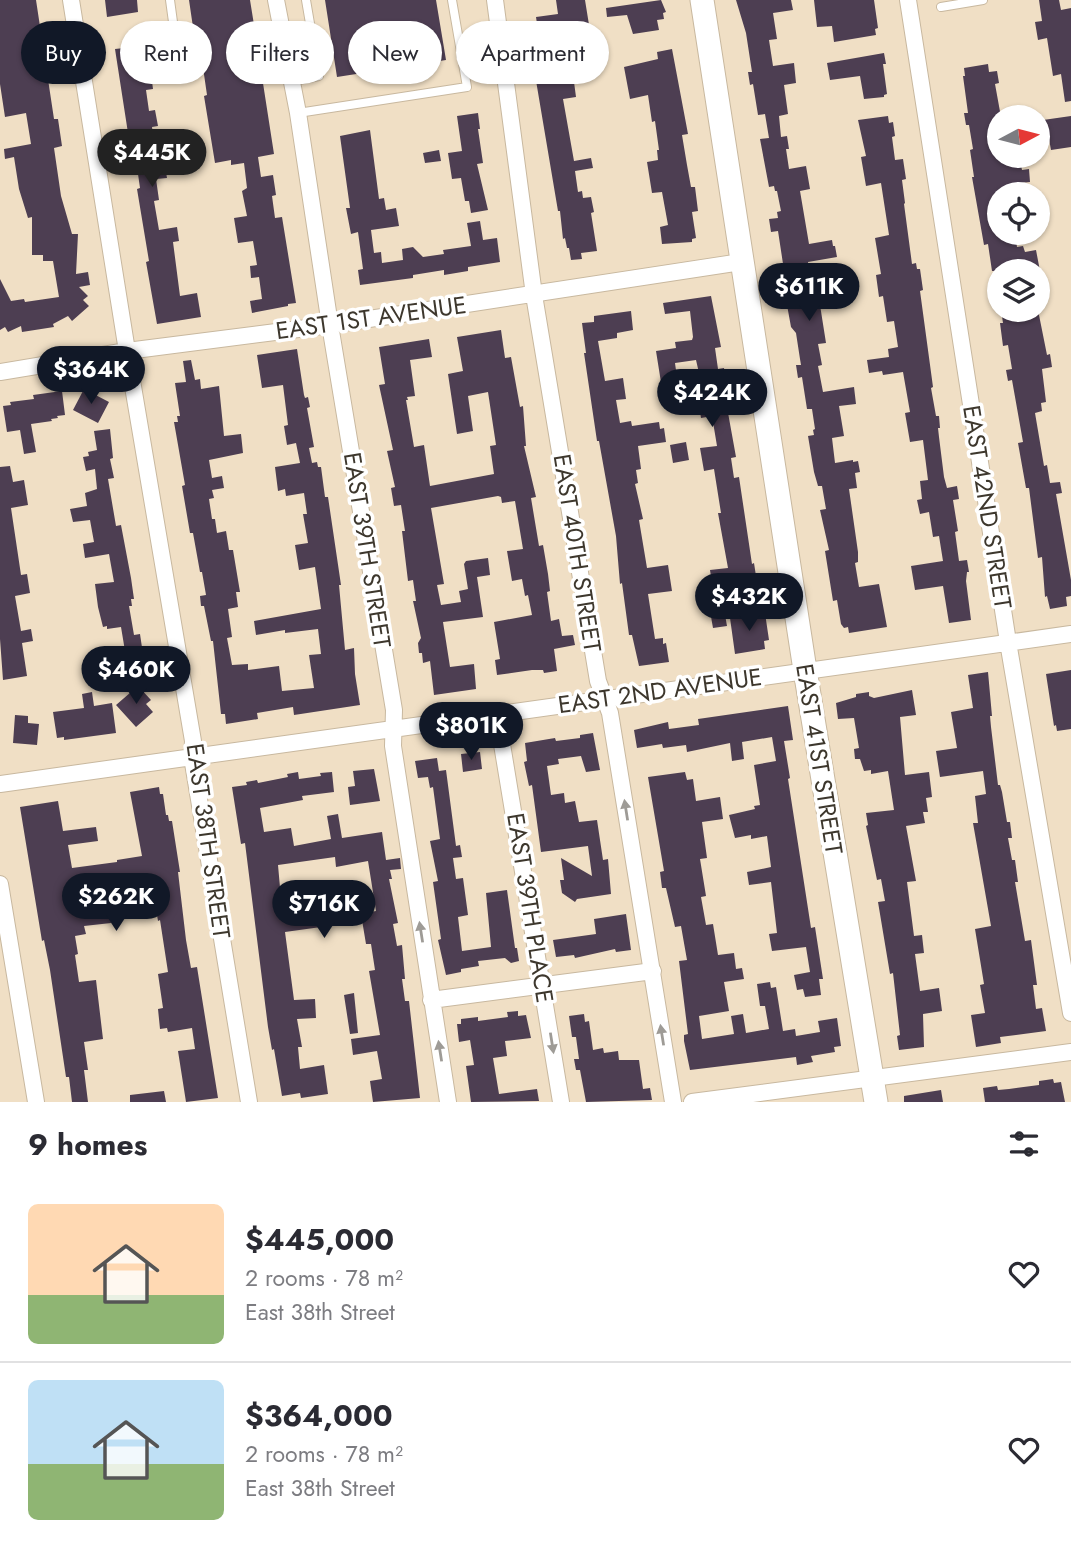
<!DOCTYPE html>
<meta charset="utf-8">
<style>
body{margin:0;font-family:Jost,sans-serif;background:#f7f7f7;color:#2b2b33;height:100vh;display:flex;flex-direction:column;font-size:26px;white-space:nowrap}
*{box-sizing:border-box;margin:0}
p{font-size:23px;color:#7c7c81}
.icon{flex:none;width:38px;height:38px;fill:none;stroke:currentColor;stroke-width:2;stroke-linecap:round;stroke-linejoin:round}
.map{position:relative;height:1102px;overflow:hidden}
.panel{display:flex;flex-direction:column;background:#fff;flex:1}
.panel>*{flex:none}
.top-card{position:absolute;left:21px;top:21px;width:700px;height:63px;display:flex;gap:14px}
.needle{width:46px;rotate:83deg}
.tools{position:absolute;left:987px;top:105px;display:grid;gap:14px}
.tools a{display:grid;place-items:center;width:63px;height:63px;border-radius:50%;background:#fff;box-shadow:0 2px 5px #0004;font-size:35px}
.price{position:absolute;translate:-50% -60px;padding:0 16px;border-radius:24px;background:#111827;color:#fff;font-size:23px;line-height:46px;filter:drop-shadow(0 2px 4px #0008)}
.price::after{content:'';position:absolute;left:50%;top:42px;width:21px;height:16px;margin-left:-10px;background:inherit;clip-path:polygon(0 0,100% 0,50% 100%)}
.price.active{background:#222;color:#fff}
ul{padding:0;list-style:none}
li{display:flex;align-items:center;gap:21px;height:175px;padding:0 28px}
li+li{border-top:2px solid #e1e1e2}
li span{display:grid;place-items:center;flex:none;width:196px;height:140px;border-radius:10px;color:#555}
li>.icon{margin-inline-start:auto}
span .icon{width:84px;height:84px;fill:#fffc;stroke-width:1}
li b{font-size:30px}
h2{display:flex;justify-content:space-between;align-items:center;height:84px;padding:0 28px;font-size:30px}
.tag{padding:0 24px;border-radius:32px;background:#fff;box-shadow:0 2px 5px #0004;font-size:24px;line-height:63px}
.tag.active{background:#111827;color:#fff}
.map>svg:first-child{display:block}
</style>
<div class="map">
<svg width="1071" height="1102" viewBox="0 0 1071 1102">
<rect width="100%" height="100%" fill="#f0dfc5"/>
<!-- building -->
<path fill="#4d3e52" d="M0,0h36l18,119h4l4,27 -8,2 7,48 11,38h6l-2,40 12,-2 2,13 -11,2 9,9 -5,4 6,6 -17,15 -4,-5 -15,8 1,3 -32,5 -1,-6 -13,6 -3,-5 -5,3v-51l11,22 13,-2 1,3 34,-5 -6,-36h-10v-6h-11v-38l-4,1 -9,-29 -5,-32 -9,2 -1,-10 27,-5 -5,-31 -21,4 -5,-33z
M105,0h32l1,12 -31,5z
M189,0h61l5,31 -3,1 3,20 3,-1 16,103 -16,3 3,20 12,-2 3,20 -4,1 3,22 7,-1 14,86 -8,1v2l-36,7 -2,-12 12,-2 -3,-22 -8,1 -1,-12 7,-1 -4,-24 -15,2 -4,-25 13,-2 -5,-25 5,-3 -3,-25 -13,2v-5l-16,3 -11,-67 3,-1 -8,-55 -4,1z
M325,0h111l10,60 -109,17z
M556,0h29l5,31 -29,5 7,47 6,-1 2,15 -13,2 11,62 17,-3 2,10 -18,3 3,21 4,-1 1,7 8,-1 3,15 -3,1 6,38 -16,2 1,6 -11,1 -2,-12h-2l-2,-10 -2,1 -3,-28h-2l-28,-166 10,-1 -4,-27 22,-3z
M661,0l5,12 -3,1 1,6 -7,1 2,10 -26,4 -6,-19 -20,2 -1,-9z
M736,0h55l2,10 -20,3 4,26 -8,1 4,26 21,-3 2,20 -12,2 4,29 -9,2 2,21 6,-1 2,13h-3l3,20 17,-3 4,23 -10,2 9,53 23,-4 1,6h2l2,11 -29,5 3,24 15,-3 3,21 -9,1 6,38 -8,1 4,21 -4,1 5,26 31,-5 2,17 -17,2 5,30 -12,2 3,25 18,-3v2l5,-1 2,11 -5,1 2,15 -8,1 9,63v10l-3,1 4,24 20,-3 8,43 -38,6 -1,-6 -4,1 -3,-4 -4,-24 -4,1 -8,-50 4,-1 -9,-40 6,-1 -4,-23h-4l-4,-14 -6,-36 6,-1 -1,-5 2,-1 -3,-20h-5l-5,-32 -4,1 -2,-13h5l-1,-6 -4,-26 -5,-6 -4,-22 -3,-14 3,-1 -9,-59 -7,1 -2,-13 9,-1 -1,-6 4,-1 -4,-20h-2l-1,-5 -5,1 -9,-48 9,-1 -4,-24 -7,1 -5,-31 -3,1 -2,-13h4l-6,-39z
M814,0h60l4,28 -3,1 1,6 -42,7 -2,-16 -15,1z
M1039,0h20l2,10 10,-2v93l-6,1 -4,-28 -8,2 -6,-38 -9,2 -3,-18 7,-1z
M148,35l3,18 -15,2 3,21 12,-2 2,15 -7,1 3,21 6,-1 3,16 -6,1 3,23 7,-1 5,29 -11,1 3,21 -5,1 5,29 18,-3 2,14 -6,1 7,54 17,-3 4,24 -44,7 -11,-62 3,-1 -12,-72 3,-1 -3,-21h-3l-4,-21 -15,-97 19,-2 -2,-10z
M672,49l16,85 -6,1 5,30 4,22h4l3,24 -6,1 4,26 -4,1v3l-30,2 -2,-17 8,-2 -6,-33 -10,1 -5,-31 11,-2 -1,-10h2l-4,-29 -3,1 -4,-27 -18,4 -6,-32 34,-8 -1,-7z
M884,53l2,11h-3l4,30 -3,1v2l-20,2 -4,-23 -30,4 -3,-17z
M988,64l1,8 8,-1 2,12 -4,1 6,33 -2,13h-2l2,26h20l3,14 7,-1 1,13 -10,1 2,11h-23v39h16l2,14 6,-1 2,6 11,-2 4,21h-48l-4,-27 -4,1 -12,-68h2l-4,-27 3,-1 -4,-24h-3l-2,-12h4l-5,-37h2l-1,-8z
M478,113l2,16h-2l5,34 -6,1 11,46 -17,3 -2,-12h-4l-4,-23 -9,1 -4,-26 14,-2 -5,-35z
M888,116l1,7 4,-1 2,14 -3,1 3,23 8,-1 3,20 -4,1 3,23 -1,1 8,60 4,-1 1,6h3l3,21 -3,1 13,96 -2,1 5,28h3l1,12h-2l1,9 5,40 3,11 10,-2 2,13 -6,1 5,31 -3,1 4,29 8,-1 2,12h-2l-1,9 5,39 -22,3 -6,-37 -28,4 -4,-24 32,-5 -4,-25 -6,1 -4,-25 -9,2 -3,-14 5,-1 -2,-18 8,-1 -5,-40 -13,2 -5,-29 5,-1 -7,-40 -20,3 -1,-4 -13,2 -2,-13 22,-3 -1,-8 10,-2 -4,-26 -7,1 -4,-26 -4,1 -3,-22 5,-1 -6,-36 14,-3 -8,-52 -15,3 -5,-29 5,-1 -8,-36z
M1071,116v31l-20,3 -2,-11h-3l-3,-19z
M370,130l9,69 5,-1 2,12 10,-2 3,18 -28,4 3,23 7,-1 1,11 21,-3 -1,-11 11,-2 10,10 21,-3 -1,-4 28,-4 -4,-23 13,-2 3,19 14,-2 3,24 -32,5v4l-24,4v-5l-31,5v3l-53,7 -2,-15 5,-1 -5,-37 -7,2 -5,-26h4l-10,-72z
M439,150l2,11 -16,2 -2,-10z
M711,296l10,51 -6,1 3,21 6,-1 2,16 -3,1 13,72 -5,1 3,20 5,-1 13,87 2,-1 2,13 -44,7 -2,-13 18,-2 -10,-55h3l-7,-44 -10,2 -4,-23 17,-2 -5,-30 -11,2 -2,-14 7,-1 -10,-43 -21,3 4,30 -16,2 -7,-44 20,-3 -1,-6 17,-2 1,-3 -3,-26 -25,3 -2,-11z
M1001,310h37l9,45 3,-1 2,13 -10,2 4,33 -5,1 1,8 -7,2 9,53 3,-1 3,18 10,-1 2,11 -6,1 15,86v16l-5,1 1,9 -17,3 -3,-13 -2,1 -3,-40 -4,1 -9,-70h-3l-8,-45 5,-1 -11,-62 -4,1 -2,-11 6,-1 -4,-24 -5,1 -3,-23h3z
M631,311l2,19 -16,3v5l-19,3 7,40 18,-3 3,21 -10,1 4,23 11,-2 1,5 27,-4 1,7 4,-1 2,14 -28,4 3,23 -5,1 2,13 -3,1 8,35 -4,1 8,48 21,-3 4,26 -24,3 7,45 8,-1v6l3,-1 3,19 -30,4 -7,-31h-3l-7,-52 -2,1 -4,-48 -17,-95h-2l-13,-88h2l-4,-30 12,-1v-6z
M501,330l4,28 6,-1 9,50 3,-1 3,40h-2l12,51 -5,1 8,48 4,-1 5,29 2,17 -3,1 4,29 8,-2 3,17 11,-1 2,10 -21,4 3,22 -13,2 -1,-3h-11l-35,5 -2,-15 5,-1 -6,-37 38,-7 -4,-20 -3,1 -3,-17 -10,2 -5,-30 16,-2 -8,-48 -13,2 -1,-6 -3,-1 -67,12 13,76 -7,1 4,20 20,-3 -2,-11 9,-2 -4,-25 2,-3 22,-3 2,17 -13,2 6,40 -40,5 7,45 24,-3 2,25 -42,6 -4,-34 -7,2 -1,-10h-3l-1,-10 3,-5 -8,-37h3l-3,-21 -5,1 -6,-50h3l-4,-26 -7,1 -3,-18 4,-1 -8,-36 6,-1 -14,-65 6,-1 -6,-37 50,-8 3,18 -22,3 5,36 -8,1 1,3h-2l8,47 10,-2 6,41 64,-12 -4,-28 6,-1 -8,-53 -20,4 5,35 -16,3 -9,-60 15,-3 -6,-34z
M297,349l7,46 1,3 3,-1 2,10 -3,1 7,39 -5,1 3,15 5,-1 1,5h3l4,30h3l13,88h-2l6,65 9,-2 1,26 5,31 -66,10 -1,-8 -36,6 1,6 -32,5 -1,-10h-4l-8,-73h-2l-7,-35h-3l-1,-10 6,-1 -4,-23h-2l-7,-39h-3l-8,-47 3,-1 -11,-63h4l-1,-6h3l-5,-33 11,-1 -3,-21 8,-1 4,20 5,-1 1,10 18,-3 5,50 17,-2 2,19 -34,7 3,18 10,-2 2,12 -12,2 2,8 -5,1 3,20h3l2,14 9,-2 3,19h4l7,42h-4l2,15 -10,2 4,28 -5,1 5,27 16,-1v6l31,-4 3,25 32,-3 -5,-33 12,-1 -3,-25 -33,4v-3l-29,5 -2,-14 67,-12 -6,-42 -16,3 -4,-25 13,-2 -5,-29h4l-3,-21 -18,3 -1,-7 -7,2 -3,-24 25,-4 -4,-20 -9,2 -3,-19 4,-1 -5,-40 -21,3 -5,-33z
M84,389l25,13 -11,21 -25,-13z
M62,391l3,24 -8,1 1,2 -7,1 1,2 -21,3 5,28 -12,2 -4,-24 -13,2 -4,-26 8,-1 -1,-3 24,-3 -1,-4z
M110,429l3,29 -3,1 4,19 -6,1 8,47 5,-1 10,53 3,21h-3l1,7h-3l5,29 6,-1 4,27 -17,2 -6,-36 -14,2v-3l-4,1 -5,-20 -3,-23 19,-2 -5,-28 -24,4 -2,-14 11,-2 -4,-22 -17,2 -3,-13 17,-3 -2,-13 12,-4 -2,-20 -9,2 -3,-14 6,-1 -1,-4 9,-2 -3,-19z
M686,442l3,18 -16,3 -3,-18z
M10,466l3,16 11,-2 4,25 -17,3 10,67 6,-1 3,19 -15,3 6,35 10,-2 2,12 -11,2 5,33 -24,4 -3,-41v-172z
M724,609l3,17 -14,2 -3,-17z
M765,613l4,27 -5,1 1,8 -30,5 -5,-36z
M1071,670v59l-14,2 -1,-6 -2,1 -8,-52z
M988,672l4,44h-2l1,11 7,58h2l2,7 5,30h3l2,16h-4l4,22h3l3,22h-3l10,59 6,-1 6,45h-4l3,24 6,-1 4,23 -46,6 1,6 -25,4 -5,-32 14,-2 -5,-28 4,-1 -9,-55 16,-3 -18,-103h5l-3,-27 11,-2 -3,-23 -43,6 -4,-26 21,-3 -6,-36 22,-4 -5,-33z
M138,686l13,14 -5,4 7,8 -17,15 -20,-22z
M912,690l4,25 -16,2 5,58 24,-3 3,25 -6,1 2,14h-5l2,11 -19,3 10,55 -9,1 7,54 8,-1 2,18 -9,1 5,37 19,-3 3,23 -19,3 1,33 -25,3 -2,-14 3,-1 -7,-62 -3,1 -12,-72 7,-1 -4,-22 -4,1 -11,-54 2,-1 -2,-12 28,-3 -6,-39 -17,3v-4l-7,1 -4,-12h-5l-1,-10 5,-1 -5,-30 -16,1 -2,-16 20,-6v-3l13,-2v4l5,2z
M92,692l2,14 18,-3 4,30 -52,7v-3l-7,1 -4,-26 31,-4 -2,-14z
M788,706l5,34 -9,1 6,37 -2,1 23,149 4,-1 8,52h-4l2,16 -16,2 -2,-8 -6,1 -3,-15 16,-3 -4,-25 -34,4 -3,-17 8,-1 -6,-51 -22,3 -2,-13 24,-5 -4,-31 -16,3v-4l-16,3 -6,-23 26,-6 -1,-3 6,-1 -6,-40 22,-4 -4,-24 -30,5 2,17 -12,2 -2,-18 -43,9 -1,-7 -23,3 -1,-4 -25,4 -3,-18 34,-8 1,7 30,-4 -1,-6z
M15,715l13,1v7l11,1 -2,21 -24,-2z
M593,733l7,37 -14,2 -5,-16 -23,3 1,5 -12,2 4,29 13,-2 1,10 10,-2 4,21 18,-2 6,40 5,-1 3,35 -34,5 -2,3 -13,-9 -2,-13h4l-3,-22 31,18 -4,-30 -47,6 -9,-67 -3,1 -5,-24 3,-1 -2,-18 30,-5 1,3 24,-3v-3z
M480,752l2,17 -19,3 -2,-18z
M437,758l2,13 7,-1 10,76 4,-1 2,12 -9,1 3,21 7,-1 5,37 -10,2 4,34 29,-4 -5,-54 21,-3 8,58h2l2,13 -8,2 -6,-5 -27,3 1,5 -18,3v3l-15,3 -8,-35 3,-1 -8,-57 5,-1 -8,-40 10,-2 -7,-52 -3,1 -2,-11 -10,1 -3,-17z
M374,769l6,32 -30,4 -2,-18 7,-1 -2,-15z
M298,772l1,7 22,-3 -1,-3 12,-1 2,20 -32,4 1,4 -43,8 4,24 27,-4 3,18 37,-7 -4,-23 11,-2 4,24 40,-6 4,28 14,-2 1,11 -11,1 2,9h-3l9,44 -5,1 4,22 5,-1 3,34h-3l3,22h4l11,97 -47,4 -3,-21 12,-2 -5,-28 -24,4 -2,-16 29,-4 -11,-64 6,-1 -4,-26h-5l-5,-30 15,-3 -8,-50 -32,6 -1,-10 -57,8 4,45 36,-5 3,22 -36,5 9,68 21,-1 1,19 -19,1 5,28h-4l2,22 24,-4 4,29 -27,4 -1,-5 -18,3 -8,-47 -2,1 -4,-23 -23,-184 -4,1 -9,-57 15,-2 -1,-3 11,-2 1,3 30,-6 -1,-3z
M685,772l2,8 6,-1 3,22 24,-4 3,22 -21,3 5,36 -7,1 6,37 -5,1 5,28 7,-1 5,31 16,-2 2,16 6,-1 2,11 -20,3 5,29 -30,5 3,23 32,-5 -3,-18 12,-2 3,19 23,-4 -4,-23h-5l-3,-22 13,-2 1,6 5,-1 7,44 12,-2 1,7 24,-4 -2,-11 19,-3 4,28 -7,1 1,5 -24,4 2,6 -16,3 -1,-8 -106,13 -6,-29v-6l4,-1 -9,-73 8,-1 -6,-34 -6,1 -9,-39h-4l-2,-16 4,-1 -16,-94z
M159,787l1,7h3l3,21h2l1,6h3l8,51h-2l8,68 5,28 6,-1 21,131 -32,4 -8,-51 17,-2 -3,-21 -24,4 -1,-4 -7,1 -2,-20 5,-1 -5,-34 10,-2 -8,-52 -2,1 -1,-6 -21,3 -3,-18 18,-3 -19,-3 -1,-6 -10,1 -1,-11 -27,3 1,8 -23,-3 3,24 35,-5 2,18 -27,3 2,8 -11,2 3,18 -3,1 4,27 17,-2 7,59 -19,3 4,28h-4l4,32h-16l-3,-25h-3l-16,-107 -6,-30 -2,1 -22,-134 38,-6 5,30 33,-4 2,14 -30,4 4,23 45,-6v-2l25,-4 -12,-64z
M626,914l5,36 -15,2 -1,-3 -40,9 -1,-3 -18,2 -3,-17 43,-6 -2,-15z
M354,993l4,40 -8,1 -6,-39z
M518,1011v5l8,-1 5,23 -26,3 2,15 -14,2 6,36 38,-5 2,12 -68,1 -5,-36 8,-1 -4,-25 -11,2 -2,-18h4v-5l17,-2v4l30,-4 -1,-5z
M584,1014l1,8 4,-1 4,29 10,-2 1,5 14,-2 1,9h20l4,29 7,-1 2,12 -66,2 -6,-32h-4l-2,-11h5l-3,-22h-4l-3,-21z
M1053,1079l1,4 7,-1 4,20h-80l-2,-14 14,-2 1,4 11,-1 30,-4v-4z
M941,1090l2,12h-39v-6z
M164,1091l2,11h-36v-7z"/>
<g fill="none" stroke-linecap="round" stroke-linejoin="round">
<defs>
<path id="lane" d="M170,0l3,22
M941,7l42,-7
M461,56l41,-7
M293,81l26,-5 -13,-76
M298,113l169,-26 -15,-87"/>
<path id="street" d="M71,0l56,351 66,390 -1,16 57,345
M276,0l22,113 32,212 64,385 -1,36 55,356
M495,0l39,295 64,386 12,32 63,389
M908,0l100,642 63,371
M0,372l127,-21 203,-26 411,-63
M497,714l64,388
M0,784l1071,-150
M0,884l36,218
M431,1000l222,-29
M692,1102l379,-50"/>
<path id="secondary" d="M702,0l103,670 71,432"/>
</defs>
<!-- lane casing -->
<use href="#lane" stroke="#c8b89f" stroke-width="10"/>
<!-- street casing -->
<use href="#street" stroke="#c8b89f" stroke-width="18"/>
<!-- secondary casing -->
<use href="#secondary" stroke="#c8b89f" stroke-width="25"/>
<!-- lane -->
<use href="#lane" stroke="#fff" stroke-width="8"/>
<!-- street -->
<use href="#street" stroke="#fff" stroke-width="16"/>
<!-- secondary -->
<use href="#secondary" stroke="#fff" stroke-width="23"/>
</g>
<!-- one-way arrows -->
<defs><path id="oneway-solid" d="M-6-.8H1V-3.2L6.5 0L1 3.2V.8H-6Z" transform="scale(1.75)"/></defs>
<g fill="#9e9b96">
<use href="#oneway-solid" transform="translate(626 810) rotate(-99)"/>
<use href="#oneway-solid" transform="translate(421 932) rotate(-99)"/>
<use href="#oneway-solid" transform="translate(662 1035) rotate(-99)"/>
<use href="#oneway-solid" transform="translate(552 1043) rotate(81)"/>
<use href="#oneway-solid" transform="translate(440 1051) rotate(-99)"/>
</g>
<g text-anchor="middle" stroke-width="7" stroke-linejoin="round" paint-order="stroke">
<!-- street labels -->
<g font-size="24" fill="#3d372d" stroke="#fff">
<text transform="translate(371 318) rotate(-8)" y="8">EAST 1ST AVENUE</text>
<text transform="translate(987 507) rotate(81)" y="8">EAST 42ND STREET</text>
<text transform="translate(367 550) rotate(81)" y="8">EAST 39TH STREET</text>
<text transform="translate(577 553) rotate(81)" y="8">EAST 40TH STREET</text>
<text transform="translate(660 691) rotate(-8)" y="8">EAST 2ND AVENUE</text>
<text transform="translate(819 759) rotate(81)" y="8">EAST 41ST STREET</text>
<text transform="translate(208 841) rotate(82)" y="8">EAST 38TH STREET</text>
<text transform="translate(530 908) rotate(81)" y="8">EAST 39TH PLACE</text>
</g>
</g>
</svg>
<div class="tools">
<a><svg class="needle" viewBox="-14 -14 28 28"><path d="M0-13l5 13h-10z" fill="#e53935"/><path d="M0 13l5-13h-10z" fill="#7c7c81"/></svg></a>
<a><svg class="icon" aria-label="locate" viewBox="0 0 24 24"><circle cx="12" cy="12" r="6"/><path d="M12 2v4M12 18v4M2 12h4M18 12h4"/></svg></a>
<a><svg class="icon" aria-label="layers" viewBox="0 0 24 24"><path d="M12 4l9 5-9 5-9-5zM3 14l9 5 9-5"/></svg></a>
</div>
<b class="price active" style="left:152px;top:189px">$445K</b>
<b class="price" style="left:809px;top:323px">$611K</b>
<b class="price" style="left:91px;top:406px">$364K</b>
<b class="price" style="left:712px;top:429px">$424K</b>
<b class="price" style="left:749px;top:633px">$432K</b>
<b class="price" style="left:136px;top:706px">$460K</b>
<b class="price" style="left:471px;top:762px">$801K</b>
<b class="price" style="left:116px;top:933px">$262K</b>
<b class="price" style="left:324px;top:940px">$716K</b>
<div class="top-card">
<a class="tag active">Buy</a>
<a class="tag">Rent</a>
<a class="tag">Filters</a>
<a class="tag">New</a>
<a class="tag">Apartment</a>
</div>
</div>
<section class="panel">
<h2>9 homes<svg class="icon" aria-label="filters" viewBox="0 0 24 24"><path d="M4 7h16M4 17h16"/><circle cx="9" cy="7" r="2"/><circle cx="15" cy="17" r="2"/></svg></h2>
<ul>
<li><span style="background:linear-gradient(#ffd9b3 65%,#8fb573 0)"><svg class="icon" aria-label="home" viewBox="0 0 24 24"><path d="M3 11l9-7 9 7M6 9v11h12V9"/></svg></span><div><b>$445,000</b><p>2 rooms · 78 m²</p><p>East 38th Street</p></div><svg class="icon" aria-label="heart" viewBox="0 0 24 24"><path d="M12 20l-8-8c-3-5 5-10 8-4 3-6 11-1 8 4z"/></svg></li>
<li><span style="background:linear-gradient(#bfe0f5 60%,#8fb573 0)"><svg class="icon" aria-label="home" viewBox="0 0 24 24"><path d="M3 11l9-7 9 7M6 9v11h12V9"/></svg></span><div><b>$364,000</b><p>2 rooms · 78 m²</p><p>East 38th Street</p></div><svg class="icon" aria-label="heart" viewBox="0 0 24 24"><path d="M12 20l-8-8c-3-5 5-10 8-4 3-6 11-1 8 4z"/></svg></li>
</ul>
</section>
